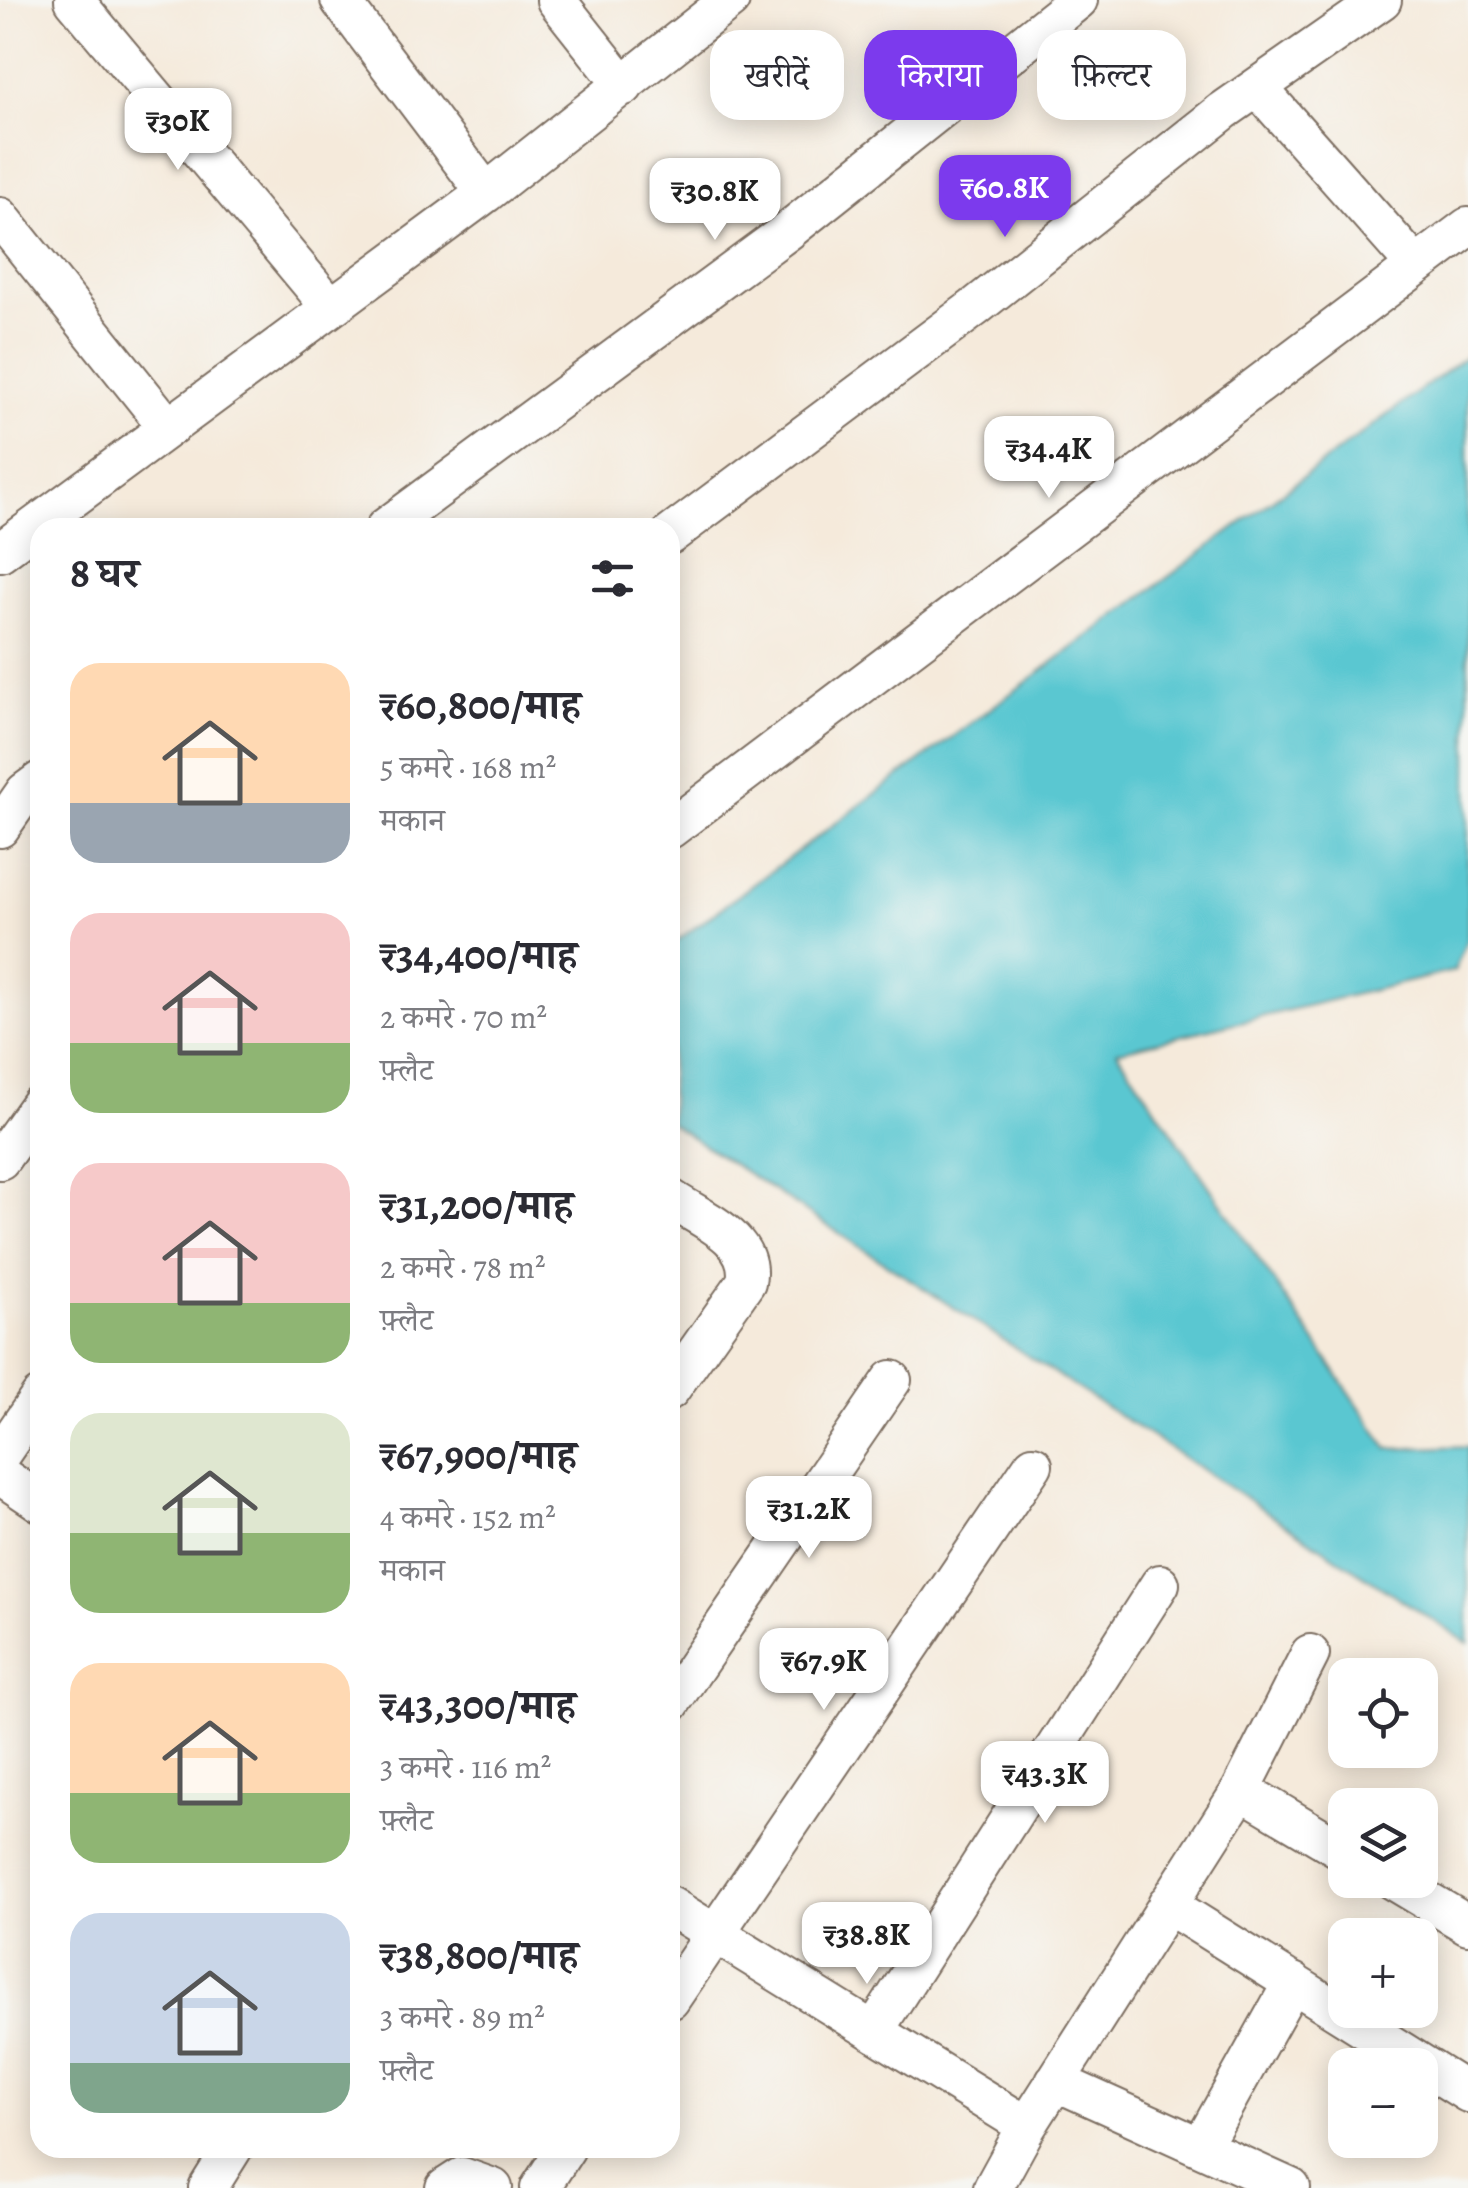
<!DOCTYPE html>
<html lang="hi">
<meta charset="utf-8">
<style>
body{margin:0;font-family:Alegreya,"Noto Serif Devanagari",serif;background:#f2f2f3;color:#2b2b33;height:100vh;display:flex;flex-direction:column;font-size:38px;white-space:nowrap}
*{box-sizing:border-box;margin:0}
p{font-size:32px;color:#7c7c81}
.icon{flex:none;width:55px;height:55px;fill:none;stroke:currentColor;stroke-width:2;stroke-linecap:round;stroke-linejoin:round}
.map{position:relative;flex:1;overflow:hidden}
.sheet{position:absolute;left:30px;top:518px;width:650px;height:1640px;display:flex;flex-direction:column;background:#fff;border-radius:30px;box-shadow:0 5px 25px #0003}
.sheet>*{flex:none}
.hud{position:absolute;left:710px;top:30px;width:608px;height:90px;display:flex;gap:20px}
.buttons{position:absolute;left:1328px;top:1658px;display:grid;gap:20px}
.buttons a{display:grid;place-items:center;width:110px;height:110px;border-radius:20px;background:#fff;box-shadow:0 5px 25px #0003;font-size:50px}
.price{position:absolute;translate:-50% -85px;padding:0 22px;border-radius:20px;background:#fff;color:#222;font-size:32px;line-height:65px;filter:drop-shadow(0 2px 5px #0008)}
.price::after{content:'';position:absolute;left:50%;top:60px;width:30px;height:22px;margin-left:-15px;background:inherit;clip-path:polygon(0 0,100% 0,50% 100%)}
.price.on{background:#7c3aed;color:#fff}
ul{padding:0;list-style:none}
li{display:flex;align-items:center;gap:30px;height:250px;padding:0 40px}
li span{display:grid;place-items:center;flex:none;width:280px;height:200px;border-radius:30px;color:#555}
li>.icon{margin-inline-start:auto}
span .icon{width:120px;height:120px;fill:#fffc;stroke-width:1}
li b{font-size:42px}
h2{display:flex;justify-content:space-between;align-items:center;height:120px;padding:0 40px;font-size:42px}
.tag{padding:0 35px;border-radius:30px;background:#fff;box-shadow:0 5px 25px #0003;font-size:35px;line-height:90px}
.tag.on{background:#7c3aed;color:#fff}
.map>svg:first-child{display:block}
</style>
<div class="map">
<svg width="1468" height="2188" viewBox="0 0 1468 2188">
<rect width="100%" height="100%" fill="#f6f6f2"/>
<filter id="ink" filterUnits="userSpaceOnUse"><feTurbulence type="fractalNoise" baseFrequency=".01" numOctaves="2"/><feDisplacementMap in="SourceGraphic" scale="20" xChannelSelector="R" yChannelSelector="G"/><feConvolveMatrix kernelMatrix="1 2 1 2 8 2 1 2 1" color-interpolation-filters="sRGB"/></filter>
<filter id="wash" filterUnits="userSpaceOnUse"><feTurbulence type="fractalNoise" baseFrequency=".0048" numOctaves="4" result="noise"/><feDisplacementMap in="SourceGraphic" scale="40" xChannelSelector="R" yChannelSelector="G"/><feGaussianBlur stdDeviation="2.25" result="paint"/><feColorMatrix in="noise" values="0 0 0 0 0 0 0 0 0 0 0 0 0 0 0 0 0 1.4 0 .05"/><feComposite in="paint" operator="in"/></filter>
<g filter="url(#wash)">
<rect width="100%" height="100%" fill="#f5eadb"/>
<!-- water -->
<path fill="#5ac7d1" stroke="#4a7878" stroke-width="2.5" d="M1468,355v583l-14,33 -337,80 271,398 80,-3v197l-798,-520v-177z"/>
</g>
<g filter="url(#ink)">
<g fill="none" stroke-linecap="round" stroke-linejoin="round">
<defs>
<path id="street" d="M74,0l255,305
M340,0l146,193
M556,0l68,86
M1258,88l158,178
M0,217l167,209
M385,528l404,-298 289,-230
M670,535l304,-227 249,-197 159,-111
M0,552l486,-359 244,-193
M0,828l25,-36 15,-11
M670,829l798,-602
M0,1160l40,-56
M670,1198c32,22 85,40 76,84l-76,108
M0,1455l40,-58
M0,1475l40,27
M670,1704l222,-324
M1241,1790l104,62
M1393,1880l75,45
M1167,1904l301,189
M670,1906l357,220
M670,2000l363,-535
M874,2031l286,-447
M1055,2081l236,107
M1201,2147l92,-165
M208,2188l25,-40
M445,2188l17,-11 31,11
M540,2188l26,-40
M993,2188l34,-62 214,-336 69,-136"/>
</defs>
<!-- street casing -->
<use href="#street" stroke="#7c6d60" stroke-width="42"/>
<!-- street -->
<use href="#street" stroke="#fff" stroke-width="38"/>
</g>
</g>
</svg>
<div class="buttons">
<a><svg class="icon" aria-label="locate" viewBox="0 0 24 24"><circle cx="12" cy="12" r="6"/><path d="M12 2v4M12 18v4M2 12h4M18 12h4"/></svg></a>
<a><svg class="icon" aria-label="layers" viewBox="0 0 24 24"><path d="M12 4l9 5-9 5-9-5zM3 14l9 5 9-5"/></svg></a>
<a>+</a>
<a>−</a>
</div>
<b class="price" style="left:178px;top:173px">₹30K</b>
<b class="price on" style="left:1005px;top:240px">₹60.8K</b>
<b class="price" style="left:715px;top:243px">₹30.8K</b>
<b class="price" style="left:1049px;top:501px">₹34.4K</b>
<b class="price" style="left:809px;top:1561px">₹31.2K</b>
<b class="price" style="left:824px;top:1713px">₹67.9K</b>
<b class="price" style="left:1045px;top:1826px">₹43.3K</b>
<b class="price" style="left:867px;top:1987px">₹38.8K</b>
<div class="hud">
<a class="tag">खरीदें</a>
<a class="tag on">किराया</a>
<a class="tag">फ़िल्टर</a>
</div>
<section class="sheet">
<h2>8 घर<svg class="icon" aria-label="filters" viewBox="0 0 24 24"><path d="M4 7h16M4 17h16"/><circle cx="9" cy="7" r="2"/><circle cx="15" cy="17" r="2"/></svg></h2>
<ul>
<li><span style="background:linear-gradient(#ffd9b3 70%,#9aa5b1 0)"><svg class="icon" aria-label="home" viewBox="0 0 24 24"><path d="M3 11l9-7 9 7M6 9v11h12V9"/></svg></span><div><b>₹60,800/माह</b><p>5 कमरे · 168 m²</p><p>मकान</p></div></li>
<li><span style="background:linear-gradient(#f6c9c9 65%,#8fb573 0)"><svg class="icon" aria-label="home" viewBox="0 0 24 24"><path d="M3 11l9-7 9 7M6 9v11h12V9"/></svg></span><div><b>₹34,400/माह</b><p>2 कमरे · 70 m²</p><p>फ़्लैट</p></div></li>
<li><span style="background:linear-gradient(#f6c9c9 70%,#8fb573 0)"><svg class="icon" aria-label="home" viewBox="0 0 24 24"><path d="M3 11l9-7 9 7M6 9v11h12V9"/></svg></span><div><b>₹31,200/माह</b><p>2 कमरे · 78 m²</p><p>फ़्लैट</p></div></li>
<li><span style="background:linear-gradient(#dfe7d0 60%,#8fb573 0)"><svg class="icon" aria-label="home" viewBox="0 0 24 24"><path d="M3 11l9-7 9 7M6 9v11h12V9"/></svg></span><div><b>₹67,900/माह</b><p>4 कमरे · 152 m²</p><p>मकान</p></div></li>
<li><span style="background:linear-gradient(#ffd9b3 65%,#8fb573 0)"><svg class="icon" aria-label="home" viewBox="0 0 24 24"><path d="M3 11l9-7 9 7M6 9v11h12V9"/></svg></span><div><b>₹43,300/माह</b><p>3 कमरे · 116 m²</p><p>फ़्लैट</p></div></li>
<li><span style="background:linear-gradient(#c9d6e8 75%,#7fa58c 0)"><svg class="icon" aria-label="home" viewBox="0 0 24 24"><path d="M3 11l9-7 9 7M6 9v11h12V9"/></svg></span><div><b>₹38,800/माह</b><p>3 कमरे · 89 m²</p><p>फ़्लैट</p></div></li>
</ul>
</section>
</div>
